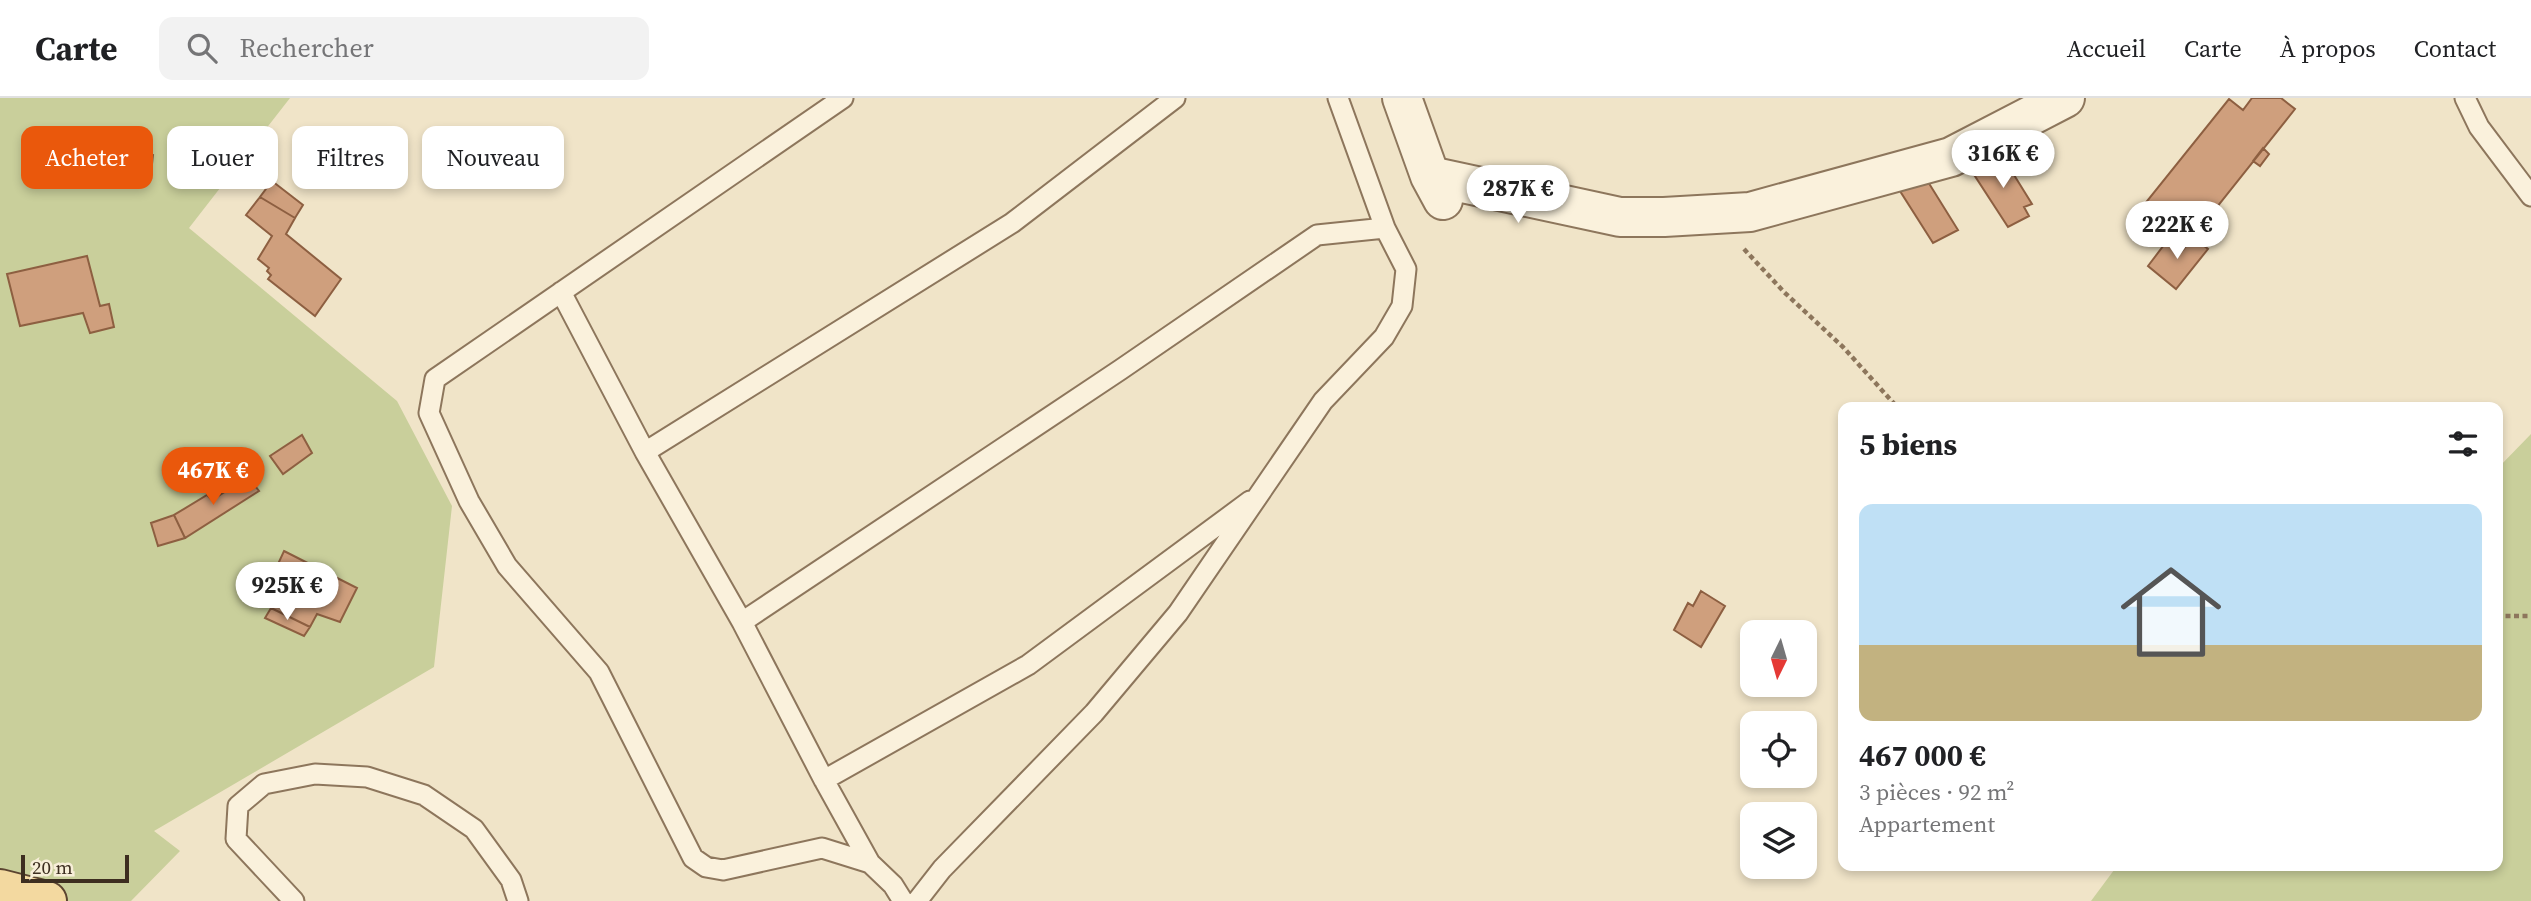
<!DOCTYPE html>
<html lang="fr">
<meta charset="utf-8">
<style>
body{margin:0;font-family:"Source Serif 4",serif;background:#f2f2f2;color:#202124;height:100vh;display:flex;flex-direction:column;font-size:26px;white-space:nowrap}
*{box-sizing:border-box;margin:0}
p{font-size:23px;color:#757577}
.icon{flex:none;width:38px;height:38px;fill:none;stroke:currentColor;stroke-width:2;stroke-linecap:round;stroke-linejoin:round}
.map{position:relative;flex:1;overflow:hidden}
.drawer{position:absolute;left:1838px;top:304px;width:665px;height:469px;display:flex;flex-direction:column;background:#fff;border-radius:14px;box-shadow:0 4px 10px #0003}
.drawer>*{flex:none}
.hud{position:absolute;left:21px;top:28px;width:665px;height:63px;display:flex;gap:14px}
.needle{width:46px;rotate:185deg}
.fabs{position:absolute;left:1740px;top:522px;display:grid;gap:14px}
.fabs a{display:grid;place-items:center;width:77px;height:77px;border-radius:14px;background:#fff;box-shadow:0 4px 10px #0003;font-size:35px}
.scale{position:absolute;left:21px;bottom:18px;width:108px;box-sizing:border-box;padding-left:7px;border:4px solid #3d2e20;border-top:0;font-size:19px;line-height:24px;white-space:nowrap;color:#3d2e20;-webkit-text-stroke:5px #f7eed8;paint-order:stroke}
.price{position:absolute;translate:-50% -60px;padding:0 16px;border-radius:24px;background:#fff;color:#222;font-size:23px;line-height:46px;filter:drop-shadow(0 2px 4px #0008)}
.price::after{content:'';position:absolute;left:50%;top:42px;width:21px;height:16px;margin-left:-10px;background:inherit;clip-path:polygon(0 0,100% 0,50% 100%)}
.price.selected{background:#ea580c;color:#fff}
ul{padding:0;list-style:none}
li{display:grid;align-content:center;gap:14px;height:371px;padding:0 21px}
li+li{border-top:2px solid #e0e0e0}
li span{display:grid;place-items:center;height:217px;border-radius:14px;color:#555}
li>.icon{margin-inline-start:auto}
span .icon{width:126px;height:126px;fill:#fffc;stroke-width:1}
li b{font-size:30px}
h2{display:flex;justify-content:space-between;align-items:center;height:84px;padding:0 21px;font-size:30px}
.chip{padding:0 24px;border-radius:14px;background:#fff;box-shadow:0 4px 10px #0003;font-size:24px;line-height:63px}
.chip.selected{background:#ea580c;color:#fff}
header{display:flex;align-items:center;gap:42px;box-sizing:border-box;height:98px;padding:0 35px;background:#fff;border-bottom:2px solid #e0e0e0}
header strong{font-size:33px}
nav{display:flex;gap:38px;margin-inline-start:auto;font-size:24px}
.search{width:490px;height:63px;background:#f2f2f2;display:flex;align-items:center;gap:18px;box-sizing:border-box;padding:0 24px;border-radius:14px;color:#757577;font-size:26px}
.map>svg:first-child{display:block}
</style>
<header>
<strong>Carte</strong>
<div class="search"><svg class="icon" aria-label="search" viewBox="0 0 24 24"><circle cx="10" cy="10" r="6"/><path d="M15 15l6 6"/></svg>Rechercher</div>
<nav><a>Accueil</a><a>Carte</a><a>À propos</a><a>Contact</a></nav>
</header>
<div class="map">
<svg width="2531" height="803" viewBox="0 0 2531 803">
<rect width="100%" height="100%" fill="#f0e4c8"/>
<!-- green -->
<path fill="#c9cf9b" d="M0,0h290l-101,130 208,173 55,105 -18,161 -280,164 26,20 -49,50h-131z
M2531,336v467h-440l26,-35h380v-397z"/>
<!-- building -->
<path fill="#cf9f7d" stroke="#8d5f41" stroke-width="2" d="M2252,0h29l14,11 -114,143 -46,-36 94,-117 14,11z
M2263,50l6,6 -9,12 -7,-5z
M140,54l13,3 -2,18 -21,-3 2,-11h7z
M2001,56l31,50 -8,3 5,9 -21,11 -37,-57z
M1925,79l33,53 -25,13 -33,-52z
M272,83l31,24 -8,13 -35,-21z
M260,99l35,21 -9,16 55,45 -26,37 -47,-37 3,-4 -4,-4 2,-3 -11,-9 14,-23 -26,-21z
M2193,139l15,12 -32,40 -28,-23 19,-25 14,11z
M87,158l13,50 9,-2 5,23 -24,6 -7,-20 -63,13 -13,-52z
M302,337l10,18 -29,21 -13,-18z
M248,379l11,14 -74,47 -11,-23 33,-20 5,5z
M174,417l11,23 -27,8 -7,-23z
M284,453l73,37 -17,34 -23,-8 -7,13 -39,-19 14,-25 -13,-6z
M1701,493l24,15 -24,41 -27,-17 14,-27 5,3z
M271,510l39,19 -6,9 -39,-18z"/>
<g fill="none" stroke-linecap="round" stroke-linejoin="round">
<defs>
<path id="service" d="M843,0l-408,281 -6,34 40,88 38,65 92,106 94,186 13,9 17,3 99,-22 48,15 23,22 10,16
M2465,0l14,29 52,69
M561,194l84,160 97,170 82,158 46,83
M645,354l367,-229 163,-125
M742,524l378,-252 197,-135 68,-7
M824,682l204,-115 222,-164
M294,803l-58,-62 2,-33 26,-22 51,-10 52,3 57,18 50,34 37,51 7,21
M917,803l25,-32 152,-156 84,-100 145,-212 61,-64 18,-31 4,-37 -21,-41 -47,-130"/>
<path id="minor" d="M1402,0l28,78 13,24
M1430,78l190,41h44l86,-5 201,-55 114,-59"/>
<path id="primary" d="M0,791l47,12"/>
</defs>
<!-- service casing -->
<use href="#service" stroke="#8d765c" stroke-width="23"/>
<!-- minor casing -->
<use href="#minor" stroke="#8d765c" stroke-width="42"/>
<!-- primary casing -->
<use href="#primary" stroke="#5b4430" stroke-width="42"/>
<!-- path -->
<path stroke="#8d765c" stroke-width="4.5" stroke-dasharray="5 3.5" stroke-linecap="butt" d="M1744,151l40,43 59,55 55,61
M2497,518h34"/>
<!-- service -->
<use href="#service" stroke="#faf1dc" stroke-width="19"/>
<!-- minor -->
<use href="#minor" stroke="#faf1dc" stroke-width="38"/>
<!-- primary -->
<use href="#primary" stroke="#f3d9a0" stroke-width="38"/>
</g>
</svg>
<div class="fabs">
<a><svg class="needle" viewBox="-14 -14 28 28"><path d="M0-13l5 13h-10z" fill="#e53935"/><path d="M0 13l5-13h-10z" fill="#757577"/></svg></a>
<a><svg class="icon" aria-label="locate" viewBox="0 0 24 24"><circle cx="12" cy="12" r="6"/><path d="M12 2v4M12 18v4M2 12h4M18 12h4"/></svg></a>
<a><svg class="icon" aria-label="layers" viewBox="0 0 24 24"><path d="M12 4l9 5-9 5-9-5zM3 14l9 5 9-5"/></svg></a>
</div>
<div class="scale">20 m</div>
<b class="price" style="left:2003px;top:92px">316K €</b>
<b class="price" style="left:1518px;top:127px">287K €</b>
<b class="price" style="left:2177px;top:163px">222K €</b>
<b class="price selected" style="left:213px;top:409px">467K €</b>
<b class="price" style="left:287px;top:524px">925K €</b>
<div class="hud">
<a class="chip selected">Acheter</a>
<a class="chip">Louer</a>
<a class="chip">Filtres</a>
<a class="chip">Nouveau</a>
</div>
<section class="drawer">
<h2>5 biens<svg class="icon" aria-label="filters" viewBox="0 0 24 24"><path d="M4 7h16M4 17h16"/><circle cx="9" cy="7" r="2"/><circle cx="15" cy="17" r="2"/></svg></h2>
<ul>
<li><span style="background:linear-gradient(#bfe0f5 65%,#c2b280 0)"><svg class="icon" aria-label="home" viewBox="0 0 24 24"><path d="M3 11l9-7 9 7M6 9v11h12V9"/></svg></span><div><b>467 000 €</b><p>3 pièces · 92 m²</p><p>Appartement</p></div></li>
</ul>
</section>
</div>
